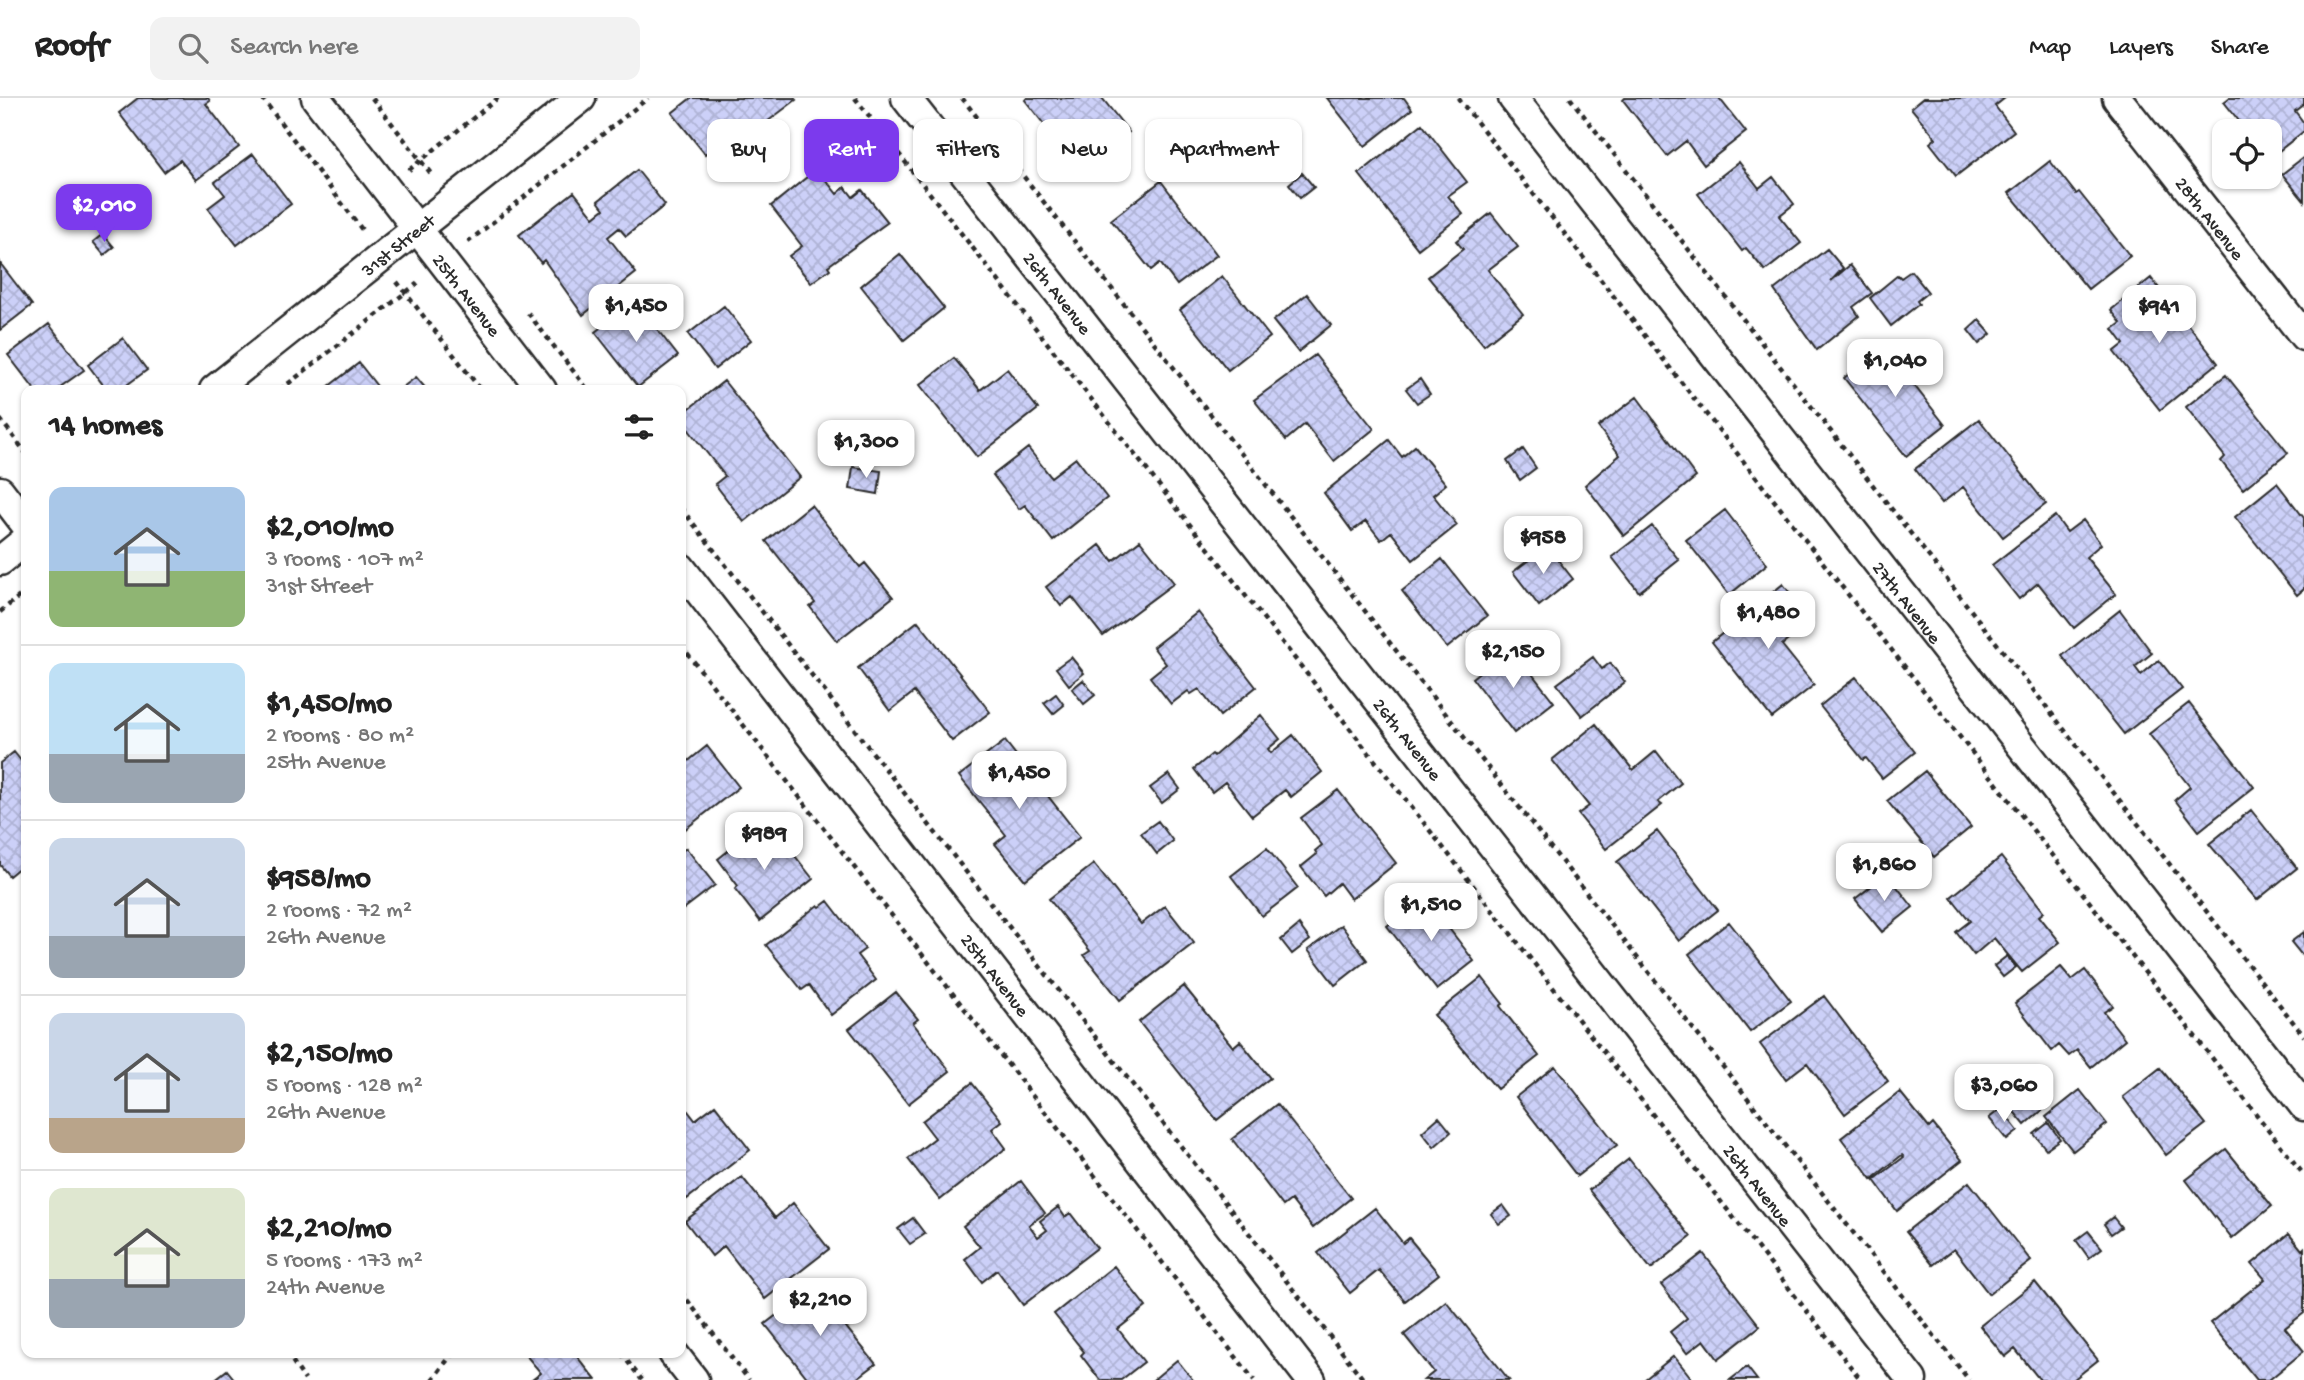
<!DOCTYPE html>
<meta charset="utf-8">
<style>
body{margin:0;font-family:"Gochi Hand",sans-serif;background:#f2f2f2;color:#222;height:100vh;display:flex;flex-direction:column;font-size:26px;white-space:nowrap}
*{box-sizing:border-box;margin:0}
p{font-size:23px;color:#767676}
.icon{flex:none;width:38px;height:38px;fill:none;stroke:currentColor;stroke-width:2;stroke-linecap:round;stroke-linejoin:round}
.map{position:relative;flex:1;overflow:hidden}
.drawer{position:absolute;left:21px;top:287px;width:665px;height:973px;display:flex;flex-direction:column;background:#fff;border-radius:14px;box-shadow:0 2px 5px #0004}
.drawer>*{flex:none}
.hud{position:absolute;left:707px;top:21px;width:665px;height:63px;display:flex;gap:14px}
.tools{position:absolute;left:2212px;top:21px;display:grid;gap:14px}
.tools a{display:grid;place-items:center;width:70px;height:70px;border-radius:14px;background:#fff;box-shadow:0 2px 5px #0004;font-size:35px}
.price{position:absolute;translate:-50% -60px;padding:0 16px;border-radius:14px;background:#fff;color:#222;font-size:23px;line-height:46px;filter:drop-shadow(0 2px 4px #0008)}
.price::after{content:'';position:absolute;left:50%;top:42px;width:21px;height:16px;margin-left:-10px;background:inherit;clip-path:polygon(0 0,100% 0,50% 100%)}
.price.on{background:#7c3aed;color:#fff}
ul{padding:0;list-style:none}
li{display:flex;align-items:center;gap:21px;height:175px;padding:0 28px}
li+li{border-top:2px solid #e0e0e0}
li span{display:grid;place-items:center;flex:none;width:196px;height:140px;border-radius:14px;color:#555}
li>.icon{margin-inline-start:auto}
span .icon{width:84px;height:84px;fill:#fffc;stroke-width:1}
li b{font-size:30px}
h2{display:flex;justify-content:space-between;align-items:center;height:84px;padding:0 28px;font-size:30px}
.tag{padding:0 24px;border-radius:14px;background:#fff;box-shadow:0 2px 5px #0004;font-size:24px;line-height:63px}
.tag.on{background:#7c3aed;color:#fff}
header{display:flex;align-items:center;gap:42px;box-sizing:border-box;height:98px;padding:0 35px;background:#fff;border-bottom:2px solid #e0e0e0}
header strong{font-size:33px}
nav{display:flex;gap:38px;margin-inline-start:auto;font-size:24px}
.search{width:490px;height:63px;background:#f2f2f2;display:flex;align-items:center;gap:18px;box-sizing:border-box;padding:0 24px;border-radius:14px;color:#767676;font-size:26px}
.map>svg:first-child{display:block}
</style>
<header>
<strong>Roofr</strong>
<div class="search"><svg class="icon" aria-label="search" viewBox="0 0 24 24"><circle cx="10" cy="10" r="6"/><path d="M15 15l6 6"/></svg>Search here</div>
<nav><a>Map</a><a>Layers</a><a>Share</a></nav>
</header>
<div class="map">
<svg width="2304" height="1282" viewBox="0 0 2304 1282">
<defs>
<pattern id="building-cross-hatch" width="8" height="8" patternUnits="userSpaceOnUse" patternTransform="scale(1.75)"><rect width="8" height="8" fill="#ccd0f8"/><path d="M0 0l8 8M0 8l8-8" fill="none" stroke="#afb3d5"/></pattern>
</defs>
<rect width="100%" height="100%" fill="#fff"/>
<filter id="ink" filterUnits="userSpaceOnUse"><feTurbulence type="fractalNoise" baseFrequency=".0143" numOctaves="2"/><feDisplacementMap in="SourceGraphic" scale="14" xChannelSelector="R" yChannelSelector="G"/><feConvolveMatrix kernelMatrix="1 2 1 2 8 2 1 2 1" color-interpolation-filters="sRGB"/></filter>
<g filter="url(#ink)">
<!-- building -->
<path fill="url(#building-cross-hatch)" stroke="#2b2b2b" stroke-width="2" d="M138,0h70l2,3 -4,3 33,43 -43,33 -16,-20 -16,12 -45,-59z
M691,0h103l2,2 -41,31 -9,-10 -41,33 -33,-41z
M1027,0h75l27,34 -49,38 -55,-70z
M1327,0h77l8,11 -47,37z
M1625,0h94l27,34 -42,33 -18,-24 -19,15 -44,-56z
M1923,0h82l-10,8 19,25 -58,45 -26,-33 6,-5 -25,-30z
M2229,0h75v6l-9,7 9,12v8l-34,27v-27h-23l-23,-29z
M1422,26l45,58 -19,14 15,18 -45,35 -59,-75z
M253,56l38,50 -54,41 -29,-37 17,-13 -10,-13z
M2304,59v44l-22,-27z
M2050,63l26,33 3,-2 51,64 -42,33 -79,-96z
M1739,64l20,26 14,-11 21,27 -15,12 22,27 -36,28 -19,-23 -4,3 -44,-57z
M817,71l20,25 8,-7 8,10 9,-7 26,32 -60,44 2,3 -19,14 -22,-27 13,-10 -31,-40z
M637,72l28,35 -39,31 -7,-8 -11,9 28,36 -53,42 -39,-55 -3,3 -22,-28 55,-43 20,25 10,-8 -6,-8z
M1302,75l12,14 -14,11 -11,-14z
M1161,83l56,74 -40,30 -17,-22 -9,7 -40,-50z
M1491,115l27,34 -30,23 35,44 -39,31 -56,-68 35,-28 -7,-8z
M103,136l11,13 -10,8 -11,-13z
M1827,151l16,19 -12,13 19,-16 22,28 -19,14 6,9 -42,34 -43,-60z
M900,156l44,54 -40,32 -43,-54z
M0,165l32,42 -32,25z
M1911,173l17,21 -11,9 2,3 -28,22 -21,-28 28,-23 3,3z
M1222,178l48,61 -42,33 -48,-60z
M2151,180l67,85 -58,47 -46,-58 10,-8 -11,-15 8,-6 -10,-13z
M1307,196l24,31 -33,27 -25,-31z
M635,203l43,55 -40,31 -43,-55z
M724,208l27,34 -36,29 -27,-35z
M1979,222l12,14 -12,10 -11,-14z
M49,226l35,46 -28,20h-21l-27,-35z
M123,240l24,32 -27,20h-13l-19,-25z
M1889,244l23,29 -5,5 38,49 -39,31 -62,-78z
M1315,257l59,74 -40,32 -29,-37 -19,16 -32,-40z
M954,260l26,32 27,-21 31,40 -61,48 -57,-72z
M359,265l21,27h-56z
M2226,277l62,78 -45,36 -22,-28 4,-4 -39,-50z
M416,279l11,13h-28z
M1420,281l10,15 -13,9 -11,-14z
M724,283l76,96 -56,45 -29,-38 10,-8 -44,-56v-5z
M1637,299l59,80 -72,59 -39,-51 35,-30 -22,-28z
M1979,321l67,85 -43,33 -40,-50 -21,16 -27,-34z
M1389,342l13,17 13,-11 31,38 -13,11 24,30 -44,35 -22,-28 -10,8 -15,-19 -14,10 -28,-38z
M1028,350l23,29 25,-19 31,40 -54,43 -28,-36 -6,4 -26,-34z
M1523,351l13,19 -16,12 -13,-19z
M853,369l28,4 -3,23 -28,-5z
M2277,385l27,35v71l-7,6 -62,-78z
M811,407l49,62 5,-4 28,34 -56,44 -27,-34 5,-4 -49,-62z
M1725,412l42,54 -38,31 -43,-55z
M2055,418l12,16 16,-12 18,24 -15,13 30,37 -42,34 -36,-45 -19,16 -27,-34z
M1652,428l27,34 -40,32 -27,-35z
M1140,442l34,43 -71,53 -31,-39 -11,9 -15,-19 54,-42 13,16z
M1547,448l26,33 -34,27 -26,-34z
M1442,461l45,57 -40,32 -45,-57z
M1783,486l29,37 -30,24 32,40 -42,33 -60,-76z
M2120,512l32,43 -17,14 6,8 18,-15 23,29 -58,45 -62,-78z
M1198,514l58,75 -36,29 -21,-27 -8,5 -3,-3 -17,13 -21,-27 16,-13 -13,-17z
M918,523l72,91 -38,29 -38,-49 -24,19 -32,-43z
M1511,549l43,55 -40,31 -42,-55z
M1071,559l13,16 -15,12 -13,-17z
M1593,559l9,12 8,-6 15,19 -43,34 -25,-32z
M1856,579l59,75 -33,26 -16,-20 -3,2 -43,-54z
M1083,582l12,15 -11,9 -12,-15z
M1056,596l8,11 -11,9 -9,-11z
M2189,605l65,84 -55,44 -24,-31 15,-13 -41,-53z
M1261,617l19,24 -12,10 3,4 22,-18 29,37 -31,25 -6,-7 -33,26 -27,-34 -13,10 -18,-23 18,-15 2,2z
M1596,626l37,46 23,-19 25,32 -23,19 4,3 -56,44 -28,-35 11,-8 -37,-46z
M1005,643l75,96 -55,43 -30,-36 11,-9 -47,-59z
M707,648l32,41 -55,43 -3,-4v-59z
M14,654l12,15v95l-17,14 -9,-11v-102z
M1925,673l46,56 -37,30 -47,-56z
M1169,676l11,15 -18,14 -12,-15z
M1338,692l58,73 -45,36 -12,-16 -15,13 -23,-29 16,-13 -2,-3 7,-6 -21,-27z
M2251,712l46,58 -40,32 -48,-56z
M1158,723l15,20 -16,13 -16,-21z
M762,726l22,27 4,-4 25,32 -53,42 -25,-32 3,-3 -20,-27z
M1657,733l61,79 -39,31 -62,-79z
M686,750l29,37 -34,26v-59z
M1267,750l31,40 -36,28 -31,-40z
M2001,759l43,55 -5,4 21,26 -38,30 -28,-34 -20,17 -18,-23 14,-11 -19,-24z
M1094,766l47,60 24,-18 29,37 -74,57 -36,-45 6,-4 -41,-52z
M1887,776l26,33 -31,25 -27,-33z
M1425,799l49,64 -37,29 -50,-64z
M828,803l37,48 -8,6 19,25 -45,35 -22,-30 -7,5 -36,-45 52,-40 2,2z
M1729,824l62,79 -41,31 -61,-78z
M1299,827l11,15 -18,14 -11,-14z
M1341,827l26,35 -32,25 -27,-35z
M2304,834v26l-13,-16z
M2007,858l9,11 -13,10 -9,-11z
M2061,869l11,13 13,-10 28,36 -9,6 21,27 -34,28 -14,-17 -8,6 -10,-11 -7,6 -37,-48z
M1482,879l21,27 -3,2 39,50 -42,33 -63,-74z
M1184,888l49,61 7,-6 30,37 -53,42 -78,-98z
M896,894l22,27 -5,4 37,48 -42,33 -59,-75z
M1824,898l64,85 -43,33 -38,-51 -21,16 -26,-35z
M1555,968l62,79 -40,31 -61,-79z
M2160,970l46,56 -40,31 -43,-58z
M972,985l30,38 -10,8 14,19 -66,52 -32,-41 27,-21 -13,-17z
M2080,992l27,34 -34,27 -27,-34z
M2030,993l15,17 -20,17 -15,-18z
M1900,994l29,36 4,-4 29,36 -65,51 -23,-31 30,-23 -2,-2 -30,24 -31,-41z
M681,1004l14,18 20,-15 35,45 -63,49 -6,-8z
M1277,1006l74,94 -38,30 -22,-28 -8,6 -51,-67z
M2001,1011l17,22 -11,9 -18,-22z
M1439,1019l12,15 -17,15 -12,-15z
M2048,1025l12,16 -14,10 -12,-15z
M2226,1051l46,57 -40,33 -46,-59z
M1629,1061l62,78 -40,32 -62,-79z
M742,1079l33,41 18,-15 36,46 -64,50 -41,-53 -12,10 -27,-35z
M1021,1083l24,32 -16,12 9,12 9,-7 -7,-9 18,-14 7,10 5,-4 27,35 -74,57 -26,-35 -15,12 -17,-23 15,-12 -17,-21z
M1969,1084l62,79 -42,33 -35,-45 -21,16 -27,-33z
M1503,1107l8,11 -12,8 -8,-10z
M1375,1110l28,35 6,-5 30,36 -34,27 -26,-31 -29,23 -32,-40z
M2113,1119l8,10 -10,7 -7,-10z
M913,1120l12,16 -15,10 -12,-15z
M2088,1133l14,17 -13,10 -13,-18z
M2289,1136l13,16 2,-2v65l-19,15 19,23 -35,29h-12l-47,-57 55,-44 -13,-15z
M1703,1155l57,73 -42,33 -14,-19 -17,13 -17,-21 17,-14 -26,-33z
M1114,1168l32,41 -28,22 26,33 -23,18h-21l-19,-25 3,-3 -30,-38z
M821,1183l28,34 -8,6 35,43 -21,16h-46l-44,-56z
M2035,1184l63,78 -25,20h-33l-25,-31 -10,8 -25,-31z
M1446,1203l63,79h-85l10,-8 -30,-37z
M524,1255h50l22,27h-64l9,-7z
M1674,1258l19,24h-49z
M1177,1262l16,20h-40z
M1747,1269l10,13h-27z
M227,1272l8,10h-21z"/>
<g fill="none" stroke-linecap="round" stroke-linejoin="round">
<defs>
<g id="street">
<path id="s1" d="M316,0l226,292"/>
<path id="s2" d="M906,0l1006,1282"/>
<path id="s3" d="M1513,0l791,1008"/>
<path id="s4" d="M2117,0l187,238"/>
<path id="s5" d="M214,292l367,-292"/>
<path d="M0,393l26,34"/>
<path d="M0,463l26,-21"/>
<path id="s6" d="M681,470l630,812"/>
<path d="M673,1255l21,27"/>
</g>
</defs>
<!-- street casing -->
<use href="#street" stroke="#2b2b2b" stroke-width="33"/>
<!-- path -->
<path stroke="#2b2b2b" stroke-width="4.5" stroke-dasharray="5 5" stroke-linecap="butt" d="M262,0l101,133
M372,0l60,77
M855,0l1006,1282
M962,0l1007,1282
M1458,0l846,1077
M1570,0l734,938
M409,72l89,-72
M468,144l180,-144
M397,184l84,108
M528,215l60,77
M280,292l138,-107
M0,321l26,34
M681,410l683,872
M0,514l26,-21
M681,547l573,735
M681,1194l68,88
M287,1255l18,27
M621,1255l21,27
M432,1282l21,-27"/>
<!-- street -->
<use href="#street" stroke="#fff" stroke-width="28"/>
</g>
</g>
<g text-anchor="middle" stroke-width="7" stroke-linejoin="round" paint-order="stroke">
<!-- street labels -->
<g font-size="19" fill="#2b2b2b" stroke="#fff">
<text dy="7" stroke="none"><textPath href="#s4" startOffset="152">28th Avenue</textPath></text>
<text dy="7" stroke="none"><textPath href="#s5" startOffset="234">31st Street</textPath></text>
<text dy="7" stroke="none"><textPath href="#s2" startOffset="247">26th Avenue</textPath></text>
<text dy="7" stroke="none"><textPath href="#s1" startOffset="248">25th Avenue</textPath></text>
<text dy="7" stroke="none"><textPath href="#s3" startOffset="640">27th Avenue</textPath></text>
<text dy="7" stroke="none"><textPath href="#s2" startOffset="814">26th Avenue</textPath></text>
<text dy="7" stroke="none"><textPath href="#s6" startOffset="514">25th Avenue</textPath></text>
<text dy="7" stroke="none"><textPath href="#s2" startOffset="1381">26th Avenue</textPath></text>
</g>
</g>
</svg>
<div class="tools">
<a><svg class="icon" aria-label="locate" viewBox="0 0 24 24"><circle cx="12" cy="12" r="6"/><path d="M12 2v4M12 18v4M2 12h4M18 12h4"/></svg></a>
</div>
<b class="price on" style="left:104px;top:146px">$2,010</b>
<b class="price" style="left:636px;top:246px">$1,450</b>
<b class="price" style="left:2159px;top:247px">$941</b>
<b class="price" style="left:1895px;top:301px">$1,040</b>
<b class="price" style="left:866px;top:382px">$1,300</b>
<b class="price" style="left:1543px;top:478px">$958</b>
<b class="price" style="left:1768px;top:553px">$1,480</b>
<b class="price" style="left:1513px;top:592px">$2,150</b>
<b class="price" style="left:1019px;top:713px">$1,450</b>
<b class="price" style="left:764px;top:774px">$989</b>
<b class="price" style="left:1884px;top:805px">$1,860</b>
<b class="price" style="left:1431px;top:845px">$1,510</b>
<b class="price" style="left:2004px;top:1026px">$3,060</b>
<b class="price" style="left:820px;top:1240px">$2,210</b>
<div class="hud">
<a class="tag">Buy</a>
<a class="tag on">Rent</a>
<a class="tag">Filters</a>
<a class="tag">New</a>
<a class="tag">Apartment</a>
</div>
<section class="drawer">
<h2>14 homes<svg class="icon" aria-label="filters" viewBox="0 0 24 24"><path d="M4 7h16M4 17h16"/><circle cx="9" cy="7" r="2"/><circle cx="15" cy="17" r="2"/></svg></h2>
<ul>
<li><span style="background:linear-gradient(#a9c7e8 60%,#8fb573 0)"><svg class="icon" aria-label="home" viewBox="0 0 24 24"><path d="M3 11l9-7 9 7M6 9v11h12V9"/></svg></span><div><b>$2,010/mo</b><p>3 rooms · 107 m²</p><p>31st Street</p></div></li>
<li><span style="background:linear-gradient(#bfe0f5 65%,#9aa5b1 0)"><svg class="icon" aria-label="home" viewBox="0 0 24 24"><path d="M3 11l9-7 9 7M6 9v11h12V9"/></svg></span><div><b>$1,450/mo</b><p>2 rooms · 80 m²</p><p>25th Avenue</p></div></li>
<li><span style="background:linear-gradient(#c9d6e8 70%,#9aa5b1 0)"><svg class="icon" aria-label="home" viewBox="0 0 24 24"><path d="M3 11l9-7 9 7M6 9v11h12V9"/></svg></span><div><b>$958/mo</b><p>2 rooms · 72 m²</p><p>26th Avenue</p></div></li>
<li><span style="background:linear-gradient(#c9d6e8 75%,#b9a48a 0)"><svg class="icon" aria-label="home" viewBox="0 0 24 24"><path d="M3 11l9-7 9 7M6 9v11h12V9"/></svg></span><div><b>$2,150/mo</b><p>5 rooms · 128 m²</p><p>26th Avenue</p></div></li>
<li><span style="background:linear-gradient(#dfe7d0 65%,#9aa5b1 0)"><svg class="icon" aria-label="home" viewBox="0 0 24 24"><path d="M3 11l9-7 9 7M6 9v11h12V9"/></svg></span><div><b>$2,210/mo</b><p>5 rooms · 173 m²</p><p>24th Avenue</p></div></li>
</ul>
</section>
</div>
